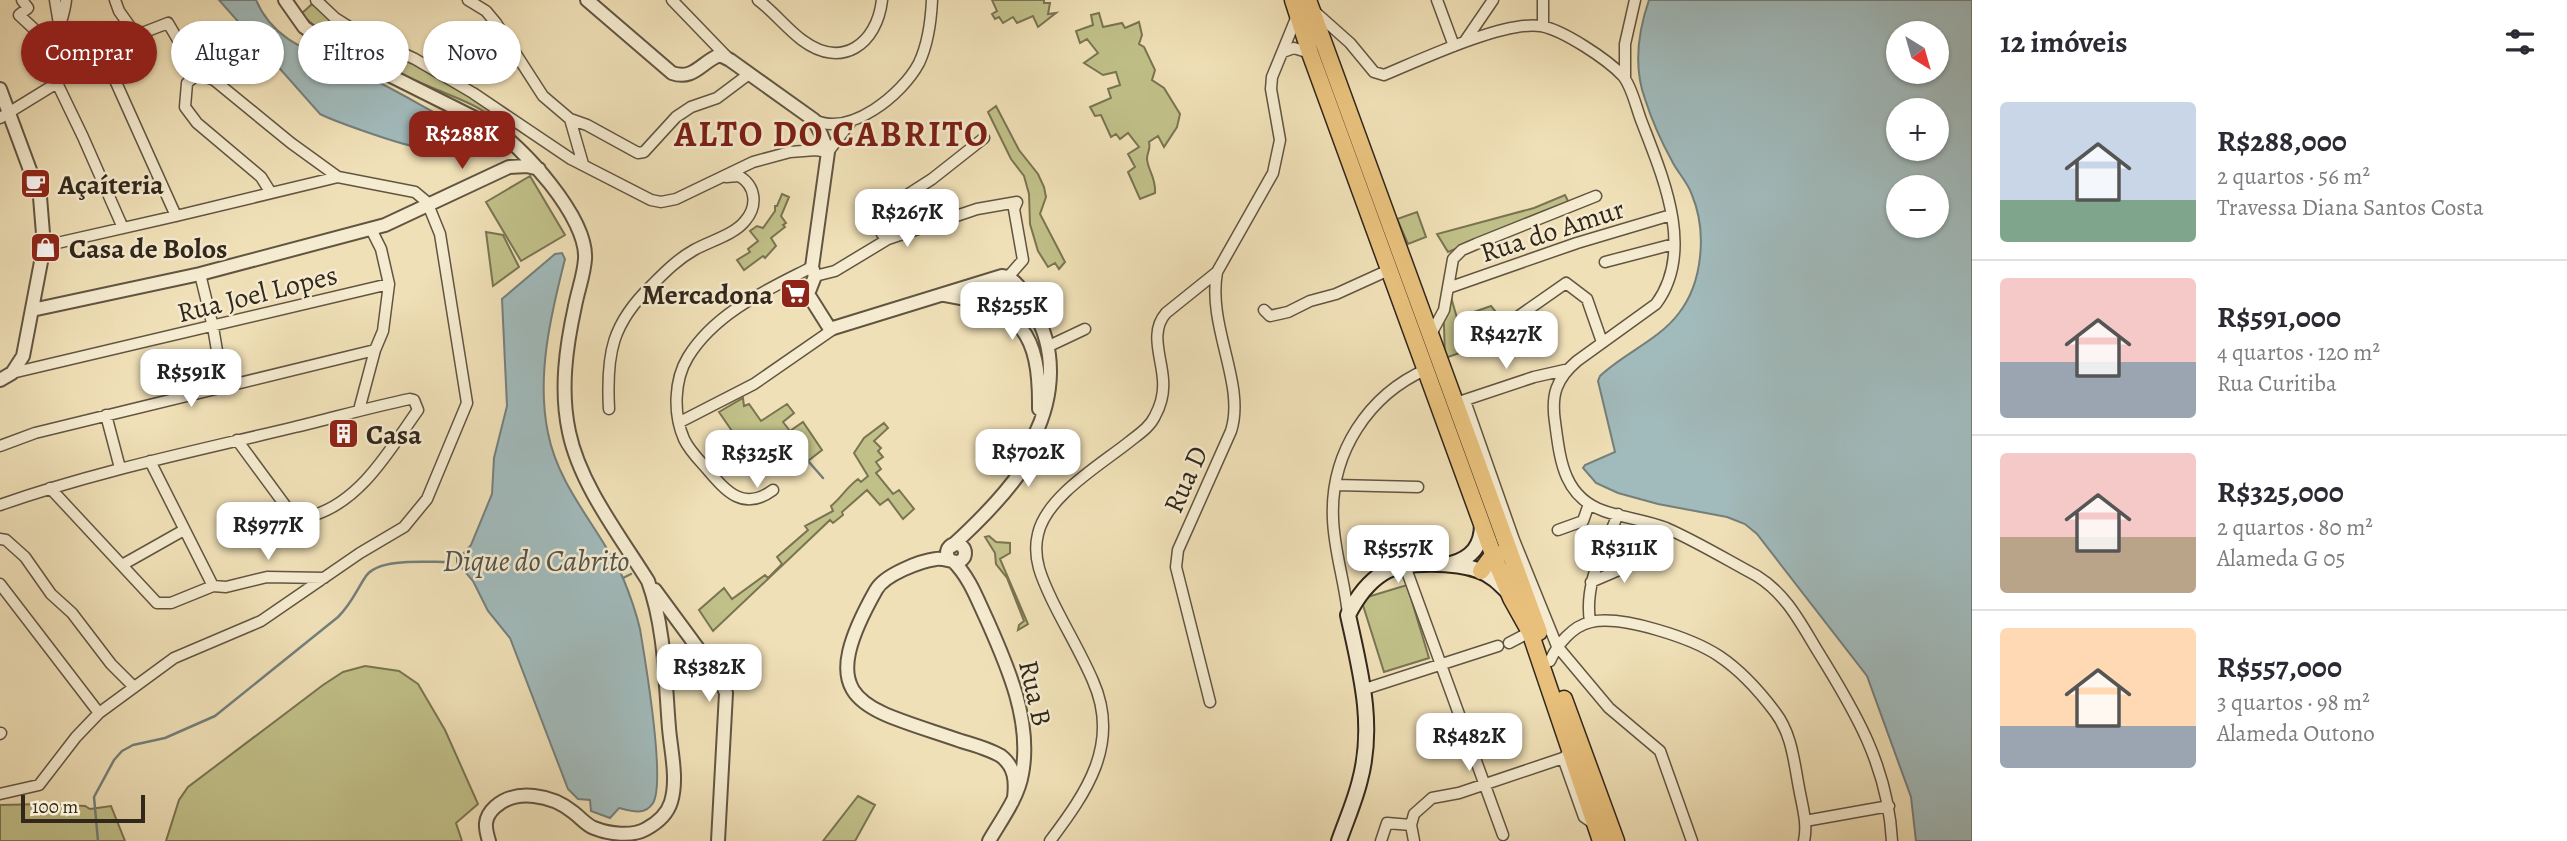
<!DOCTYPE html>
<html lang="pt">
<meta charset="utf-8">
<style>
body{margin:0;font-family:Alegreya,serif;background:#f2f2f3;color:#2b2b33;height:100vh;display:flex;flex-direction:column;font-size:26px;white-space:nowrap}
*{box-sizing:border-box;margin:0}
p{font-size:23px;color:#7c7c81}
.icon{flex:none;width:38px;height:38px;fill:none;stroke:currentColor;stroke-width:2;stroke-linecap:round;stroke-linejoin:round}
.map{position:relative;flex:1;overflow:hidden}
.panel{display:flex;flex-direction:column;background:#fff;width:595px}
.panel>*{flex:none}
.guide{position:absolute;left:21px;top:21px;width:665px;height:63px;display:flex;gap:14px}
.needle{width:46px;rotate:143deg}
.buttons{position:absolute;left:1886px;top:21px;display:grid;gap:14px}
.buttons a{display:grid;place-items:center;width:63px;height:63px;border-radius:50%;background:#fff;box-shadow:0 2px 5px #0004;font-size:35px}
.scale{position:absolute;left:21px;bottom:18px;width:124px;box-sizing:border-box;padding-left:7px;border:4px solid #31271b;border-top:0;font-size:19px;line-height:24px;white-space:nowrap;color:#31271b;-webkit-text-stroke:5px #f5ebd0;paint-order:stroke}
.price{position:absolute;translate:-50% -60px;padding:0 16px;border-radius:14px;background:#fff;color:#222;font-size:23px;line-height:46px;filter:drop-shadow(0 2px 4px #0008)}
.price::after{content:'';position:absolute;left:50%;top:42px;width:21px;height:16px;margin-left:-10px;background:inherit;clip-path:polygon(0 0,100% 0,50% 100%)}
.price.current{background:#8f2418;color:#fff}
ul{padding:0;list-style:none}
li{display:flex;align-items:center;gap:21px;height:175px;padding:0 28px}
li+li{border-top:2px solid #e1e1e2}
li span{display:grid;place-items:center;flex:none;width:196px;height:140px;border-radius:7px;color:#555}
li>.icon{margin-inline-start:auto}
span .icon{width:84px;height:84px;fill:#fffc;stroke-width:1}
li b{font-size:30px}
h2{display:flex;justify-content:space-between;align-items:center;height:84px;padding:0 28px;font-size:30px}
.tag{padding:0 24px;border-radius:32px;background:#fff;box-shadow:0 2px 5px #0004;font-size:24px;line-height:63px}
.tag.current{background:#8f2418;color:#fff}
main{display:flex;flex:1;min-height:0}
.map>svg:first-child{display:block}
</style>
<main>
<div class="map">
<svg width="1972" height="841" viewBox="0 0 1972 841">
<rect width="100%" height="100%" fill="#f0e0b7"/>
<filter id="stains"><feTurbulence type="fractalNoise" baseFrequency=".00286" numOctaves="4"/><feColorMatrix values="0 0 0 0 .2 0 0 0 0 .09 0 0 0 0 .02 0 0 0 .5 -.17"/></filter>
<radialGradient id="worn" r=".72"><stop offset=".6" stop-color="#630" stop-opacity="0"/><stop offset="1" stop-color="#630" stop-opacity=".3"/></radialGradient>
<!-- green -->
<path fill="#c1c089" stroke="#797452" stroke-width="2" d="M992,0h52v3h6l-2,11 8,-1 -18,14 -5,-11 -16,7 -4,-6 -10,6 -4,-6 -4,2 -3,-5 5,-3z
M312,4l46,33 53,26 79,45 5,12c-17,-15 -37,-21 -57,-30 -46,-19 -102,-42 -137,-76z
M1099,13l4,14 19,-4 3,5 14,-6 3,13 -3,9 5,3 11,23 -3,10 12,8 16,26 -3,13 -13,20 -6,-11 -9,6c2,7 -2,10 -2,17 1,12 9,18 8,34l-15,6 -12,-27 7,-5 -7,-13 11,-7 -11,-14 -8,6 -4,-5 -5,3 -10,-22 -6,1 -5,-9 21,-9 -3,-9 12,-4 -4,-13 -13,3 -19,-12 14,-10 -11,-14 -7,4 -4,-12 17,-6 -2,-10z
M996,106l23,44 19,24 6,13 2,10 -6,17 25,48 -6,7 -4,-6 -7,4 -10,-16 -8,-27 -1,-30 -5,-18 -13,-17 -23,-47z
M465 142a12 12 0 1 1 24 0a12 12 0 1 1-24 0Z
M530,176l35,59 -44,26 -35,-59z
M782,194l7,3 -8,19 5,7 -3,2 2,2 -14,11 5,8 -11,12 -2,-2 -19,14 -7,-10 13,-8 -2,-3 10,-8 -8,-10 7,-5 6,2 12,-17v-5h2z
M1565,195l4,8 -121,49 -11,-18 97,-26z
M1417,212l9,25 -18,7 -11,-25z
M486,232l17,3 16,32 -26,19z
M1443,295l8,2 6,21 34,-12 14,17 -37,27 -23,8z
M743,398l1,8 5,-2 12,17 26,-17 7,9 -11,9 7,9 13,-9 19,28 -23,18 -19,-26 -5,3 -5,-7 -15,12 3,5 -6,2 -10,-19 -10,7 -3,-5 -12,2 -2,-4 17,-7 -13,-19z
M884,423l4,5 -14,13 7,7 -3,3 5,6 -7,5 5,7 -5,4 17,21 6,-4 15,19 -11,10 -15,-20 -8,6 -13,-15 -25,22 1,3 -10,8 -3,-3 -117,111 -14,-21 25,-22 8,11 33,-24 3,3 14,-14 -5,-7 31,-27 -3,-4 28,-15 -2,-5c11,-9 14,-17 27,-27l3,3 7,-6 -14,-23 10,-15z
M989,536l7,6 14,1v10l-10,6 28,65 -10,6 1,-5 5,-4 -17,-43 -11,-14 -1,-11 -10,-16z
M1407,585l22,73 -45,14 -23,-73z
M365,666l34,5 19,13 27,46 33,74 -22,19 6,18h-296l13,-41 9,-13 135,-102 20,-13z
M858,796l17,9 -20,36h-32z
M44,804l41,2 5,3 21,-3 14,35h-125v-36z"/>
<!-- water -->
<path fill="#a1babb" stroke="#747f7b" stroke-width="2" fill-rule="evenodd" d="M219,0h37c19,44 59,52 98,70 33,15 64,34 96,51l6,6v6c-8,9 -23,14 -35,14 -13,1 -87,-26 -101,-33z
M1649,0h323v841h-56l-5,-44 -44,-121 -110,-142 -12,-10 -18,-7 -69,-13 -40,-11 -22,-10 -13,-15 2,-3 30,-13 -17,-71 2,-5c24,-23 59,-36 79,-63 24,-31 28,-82 13,-118 -4,-12 -13,-21 -19,-32 -11,-20 -21,-42 -28,-64 -12,-33 -7,-67 4,-99zM1937,33v39h-38v-39zM1937,110v39h-38v-39zM1937,187v39h-38v-39z
M562,253l3,6c-14,55 -29,117 -17,174 11,56 52,95 75,145 7,17 13,34 17,51 5,30 26,152 13,174 -8,13 -22,8 -34,5l-9,10 -19,-7 -1,-11 -12,-1 -10,-10 -58,-151 -22,-27 -15,-30 -11,-13 -5,-2v-10l7,-3 7,-8 21,-51 2,-36 13,-52 -5,-107 53,-45z"/>
<g fill="none" stroke-linecap="round" stroke-linejoin="round">
<!-- stream -->
<path stroke="#747f7b" stroke-width="2.5" d="M795,446l28,32
M623,578l8,-4
M98,841l-4,-44 20,-37 8,-9 11,-6 32,-7 50,-22 123,-99c14,-14 18,-26 28,-41 12,-18 59,-14 79,-14"/>
<defs>
<path id="minor" d="M22,0l6,8 -9,7 14,13 16,36 4,2 4,17 26,54 40,91
M55,0l4,24
M115,0l4,11 17,24
M316,0l19,18 24,15 56,26 58,34 98,66 80,41 10,2 15,-3 77,-37 37,-10 26,-2 12,2 22,-29
M468,0l18,11 10,12 47,73 27,23 17,6 51,28 6,-1 32,-35 15,-10 26,-9 32,-24
M672,0l55,57
M758,0c16,12 28,28 44,40 40,30 75,4 80,-40
M1437,0l17,46
M1314,11l36,32 24,29 10,3c36,-15 121,-55 157,-49 22,4 66,33 82,50 9,11 13,31 18,44 21,55 55,130 15,184l-79,57c-21,18 -26,34 -22,61 5,37 8,75 49,89 20,7 42,9 62,17 32,14 61,32 91,48 29,18 43,46 60,74 38,61 71,116 75,191
M1543,26v-26
M1465,41l28,-41
M101,49l75,167
M1283,52l11,-4 16,5
M53,62l5,-2c-5,-30 5,-34 8,-60
M49,64l52,-15 67,-26 30,51
M198,74l16,6 77,63 47,34
M198,74l-11,9 -2,24 12,16 64,54 10,16
M1625,78v-34l10,-44
M0,118l57,-35
M570,119l13,45
M814,120c36,17 88,-25 105,-57 9,-19 12,-42 13,-63
M888,239l-6,-5 -3,-7 8,-19 45,-29 52,-41
M1605,262l69,-18
M200,274l13,53 10,59
M815,276l20,-5 53,-32 89,-30 40,-7 -3,7 9,51 -15,17
M1448,288l129,-45 94,-28
M1264,310l6,6 18,-4 22,-11 26,-7 55,-25
M1431,334l13,-24 9,-51 9,-9 14,-6 120,-48
M1049,346l36,-17
M1466,349l40,-24 60,-42 21,16 15,43
M12,373l377,-89
M1465,401l49,139 43,106 52,62 51,43 32,90
M1459,402l75,-25 31,-7
M609,409c-3,-56 3,-86 44,-125 13,-13 25,-25 41,-34 16,-9 40,-15 51,-29 13,-15 11,-35 -6,-45l-13,1
M359,410l16,-60 8,-19 6,-47 -8,-35 -10,-20
M106,415l14,53
M680,422l74,-38 78,-54
M0,446l35,-13 340,-83
M150,461l63,125
M1336,485l82,2
M50,488l107,115h14l42,-17 13,1 41,-10 57,1
M773,490c-30,22 -47,1 -66,-21 -8,-9 -18,-19 -23,-30 -11,-25 -10,-59 4,-82 28,-45 79,-67 124,-90
M0,505c97,-34 196,-54 295,-78 38,-9 76,-20 115,-28l4,1 4,10c-28,39 -56,90 -104,105 -8,3 -13,5 -21,1l-56,-76
M1558,530l25,-9 6,-17
M0,539l6,1 19,17 26,37 21,19 39,51 22,22
M122,565l62,-35
M1405,566l98,269
M1591,582l28,-12 20,-13
M0,584l99,129
M1348,615c-3,-33 -14,-64 -15,-96 -3,-66 35,-124 94,-150
M1590,622c-6,-40 14,-72 28,-108
M1509,643l21,-11
M1550,661c7,-16 22,-35 41,-39 31,-7 101,16 128,34 21,14 41,36 56,56 17,22 19,50 24,76 3,17 9,36 5,53
M1365,689l133,-43
M1210,702l-34,-135 2,-17 53,-119c15,-47 -24,-104 -14,-159
M0,734l1,-1
M1567,755l-4,3 21,59 10,7
M0,794l39,-9 37,-48 23,-24 75,-55 87,-37 99,-68 44,-26 23,-28 40,-96 -27,-169 -13,-32 -12,-10 -77,-15 -162,39 -132,30
M1805,821l84,-15
M1050,841c36,-48 71,-97 43,-160 -12,-28 -28,-54 -41,-81 -10,-21 -20,-42 -14,-66 8,-37 62,-69 91,-92 10,-8 21,-15 26,-26 6,-11 9,-24 8,-36 -1,-22 -14,-48 3,-67l51,-41 56,-99 7,-33 -9,-51 1,-12 25,-61
M1381,841l6,-18 24,2
M1414,841l-3,-16 3,-11 18,-16 27,-5 104,-35"/>
<path id="tertiary" d="M285,0l19,27 25,18 160,80c33,20 99,93 96,134 -1,16 -7,31 -10,47 -9,41 -15,84 -6,126 11,53 51,104 79,149 17,47 17,98 21,147 2,24 9,51 2,74 -4,13 -14,21 -25,27 -14,8 -37,5 -52,-1 -8,-3 -14,-11 -21,-16 -21,-17 -57,-24 -78,-5 -12,11 -10,21 -6,34
M587,0l85,73c22,8 30,-12 48,-18l10,5 84,60 7,14 7,18 -16,115 3,9 -7,18 22,35 172,-53c16,2 23,21 31,34 24,39 21,86 1,127 -5,12 -5,22 -13,34 -18,26 -46,54 -69,75
M0,89l40,108 4,49 -21,110 -11,17 -12,7
M945,295c76,13 95,37 94,114
M32,310l168,-36 185,-49 124,-58 18,-1 12,3
M947 553a9 9 0 1 1 18 0a9 9 0 1 1-18 0Z
M952,561c-5,-1 -11,-3 -16,-2 -16,2 -52,16 -60,31 -65,115 -13,117 85,151 14,4 28,8 40,15 14,11 15,25 13,42
M953,561c17,17 24,38 34,59 21,47 45,102 35,154 -4,24 -21,46 -33,67
M655,590l64,87 7,16 -8,148"/>
<path id="secondary" d="M1451,564c21,-6 31,-18 31,-40
M1339,841c7,-20 16,-40 21,-61 15,-56 0,-110 -12,-165 8,-16 19,-32 35,-42 21,-13 74,-11 97,-2 11,4 19,12 27,20"/>
<path id="primary" d="M1293,0l17,53 184,504 17,41 19,34 71,209
M1308,0l231,632
M1481,571l9,-12 10,-5
M1564,699l52,142"/>
</defs>
<!-- minor casing -->
<use href="#minor" stroke="#615542" stroke-width="13"/>
<!-- tertiary casing -->
<use href="#tertiary" stroke="#615542" stroke-width="16"/>
<!-- secondary casing -->
<use href="#secondary" stroke="#31271b" stroke-width="18"/>
<!-- primary casing -->
<use href="#primary" stroke="#31271b" stroke-width="19"/>
<!-- minor -->
<use href="#minor" stroke="#f5ebd0" stroke-width="10"/>
<!-- tertiary -->
<use href="#tertiary" stroke="#f5ebd0" stroke-width="12"/>
<!-- secondary -->
<use href="#secondary" stroke="#f5ebd0" stroke-width="14"/>
<!-- primary -->
<use href="#primary" stroke="#e8c07c" stroke-width="16"/>
</g>
<!-- icons -->
<defs>
<symbol id="cafe-square" viewBox="-11 -11 22 22"><rect x="-9" y="-9" width="18" height="18" rx="4" fill="#8f2418" stroke="#f5ebd0"/><path d="M-5.5-4.5H6V0H3Q3 3.5 0 3.5H-2.5Q-5.5 3.5-5.5 0ZM3-3.2v2h1.7v-2ZM-6 4.5H4V6H-6Z" fill="#fff"/></symbol>
<symbol id="shop-square" viewBox="-11 -11 22 22"><rect x="-9" y="-9" width="18" height="18" rx="4" fill="#8f2418" stroke="#f5ebd0"/><path d="M-5-2.5h2.3a2.7 3.5 0 0 1 5.4 0H5L5.5 6h-11ZM-1.5-2.5h3a1.5 2.3 0 0 0-3 0Z" fill="#fff"/></symbol>
<symbol id="supermarket-square" viewBox="-11 -11 22 22"><rect x="-9" y="-9" width="18" height="18" rx="4" fill="#8f2418" stroke="#f5ebd0"/><path d="M-6-5.5h2.5l.6 2H6L4.5 2H-2.5L-4.4-4H-6ZM-1.5 3.2a1.3 1.3 0 1 0 .1 0ZM3 3.2a1.3 1.3 0 1 0 .1 0Z" fill="#fff"/></symbol>
<symbol id="building-square" viewBox="-11 -11 22 22"><rect x="-9" y="-9" width="18" height="18" rx="4" fill="#8f2418" stroke="#f5ebd0"/><path d="M-4-6H4V6H1V3H-1V6H-4ZM-2.5-4.3h1.7v1.8h-1.7ZM.8-4.3h1.7v1.8H.8ZM-2.5-1h1.7V.8h-1.7ZM.8-1h1.7V.8H.8Z" fill="#fff"/></symbol>
</defs>
<g fill-rule="evenodd">
<use href="#cafe-square" x="18" y="166" width="35" height="35"/>
<use href="#shop-square" x="28" y="230" width="35" height="35"/>
<use href="#supermarket-square" x="778" y="276" width="35" height="35"/>
<use href="#building-square" x="326" y="416" width="35" height="35"/>
</g>
<g text-anchor="middle" stroke-width="5" stroke-linejoin="round" paint-order="stroke">
<!-- poi labels -->
<g font-size="28" font-weight="bold" fill="#31271b" stroke="#f5ebd0" text-anchor="start">
<text x="58" y="194">Açaíteria</text>
<text x="69" y="258">Casa de Bolos</text>
<text x="773" y="304" text-anchor="end">Mercadona</text>
<text x="366" y="444">Casa</text>
</g>
<!-- street labels -->
<g font-size="28" fill="#31271b" stroke="#f5ebd0">
<text transform="translate(1552 230) rotate(-18)" y="10">Rua do Amur</text>
<text transform="translate(257 293) rotate(-14)" y="10">Rua Joel Lopes</text>
<text transform="translate(1185 479) rotate(-66)" y="10">Rua D</text>
<text transform="translate(1036 693) rotate(77)" y="10">Rua B</text>
</g>
<!-- water labels -->
<g font-size="30" font-style="italic" fill="#53534b" stroke="#f5ebd0">
<text x="536" y="571">Dique do Cabrito</text>
</g>
<!-- district labels -->
<g font-size="35" font-weight="bold" letter-spacing="2" fill="#7a1f14" stroke="#f5ebd0">
<text x="832" y="146">ALTO DO CABRITO</text>
</g>
</g>
<rect width="100%" height="100%" filter="url(#stains)"/>
<rect width="100%" height="100%" fill="url(#worn)"/>
</svg>
<div class="buttons">
<a><svg class="needle" viewBox="-14 -14 28 28"><path d="M0-13l5 13h-10z" fill="#e53935"/><path d="M0 13l5-13h-10z" fill="#7c7c81"/></svg></a>
<a>+</a>
<a>−</a>
</div>
<div class="scale">100 m</div>
<b class="price current" style="left:462px;top:171px">R$288K</b>
<b class="price" style="left:907px;top:249px">R$267K</b>
<b class="price" style="left:1012px;top:342px">R$255K</b>
<b class="price" style="left:1506px;top:371px">R$427K</b>
<b class="price" style="left:191px;top:409px">R$591K</b>
<b class="price" style="left:1028px;top:489px">R$702K</b>
<b class="price" style="left:757px;top:490px">R$325K</b>
<b class="price" style="left:268px;top:562px">R$977K</b>
<b class="price" style="left:1398px;top:585px">R$557K</b>
<b class="price" style="left:1624px;top:585px">R$311K</b>
<b class="price" style="left:709px;top:704px">R$382K</b>
<b class="price" style="left:1469px;top:773px">R$482K</b>
<div class="guide">
<a class="tag current">Comprar</a>
<a class="tag">Alugar</a>
<a class="tag">Filtros</a>
<a class="tag">Novo</a>
</div>
</div>
<section class="panel">
<h2>12 imóveis<svg class="icon" aria-label="filters" viewBox="0 0 24 24"><path d="M4 7h16M4 17h16"/><circle cx="9" cy="7" r="2"/><circle cx="15" cy="17" r="2"/></svg></h2>
<ul>
<li><span style="background:linear-gradient(#c9d6e8 70%,#7fa58c 0)"><svg class="icon" aria-label="home" viewBox="0 0 24 24"><path d="M3 11l9-7 9 7M6 9v11h12V9"/></svg></span><div><b>R$288,000</b><p>2 quartos · 56 m²</p><p>Travessa Diana Santos Costa</p></div></li>
<li><span style="background:linear-gradient(#f6c9c9 60%,#9aa5b1 0)"><svg class="icon" aria-label="home" viewBox="0 0 24 24"><path d="M3 11l9-7 9 7M6 9v11h12V9"/></svg></span><div><b>R$591,000</b><p>4 quartos · 120 m²</p><p>Rua Curitiba</p></div></li>
<li><span style="background:linear-gradient(#f6c9c9 60%,#b9a48a 0)"><svg class="icon" aria-label="home" viewBox="0 0 24 24"><path d="M3 11l9-7 9 7M6 9v11h12V9"/></svg></span><div><b>R$325,000</b><p>2 quartos · 80 m²</p><p>Alameda G 05</p></div></li>
<li><span style="background:linear-gradient(#ffd9b3 70%,#9aa5b1 0)"><svg class="icon" aria-label="home" viewBox="0 0 24 24"><path d="M3 11l9-7 9 7M6 9v11h12V9"/></svg></span><div><b>R$557,000</b><p>3 quartos · 98 m²</p><p>Alameda Outono</p></div></li>
</ul>
</section>
</main>
